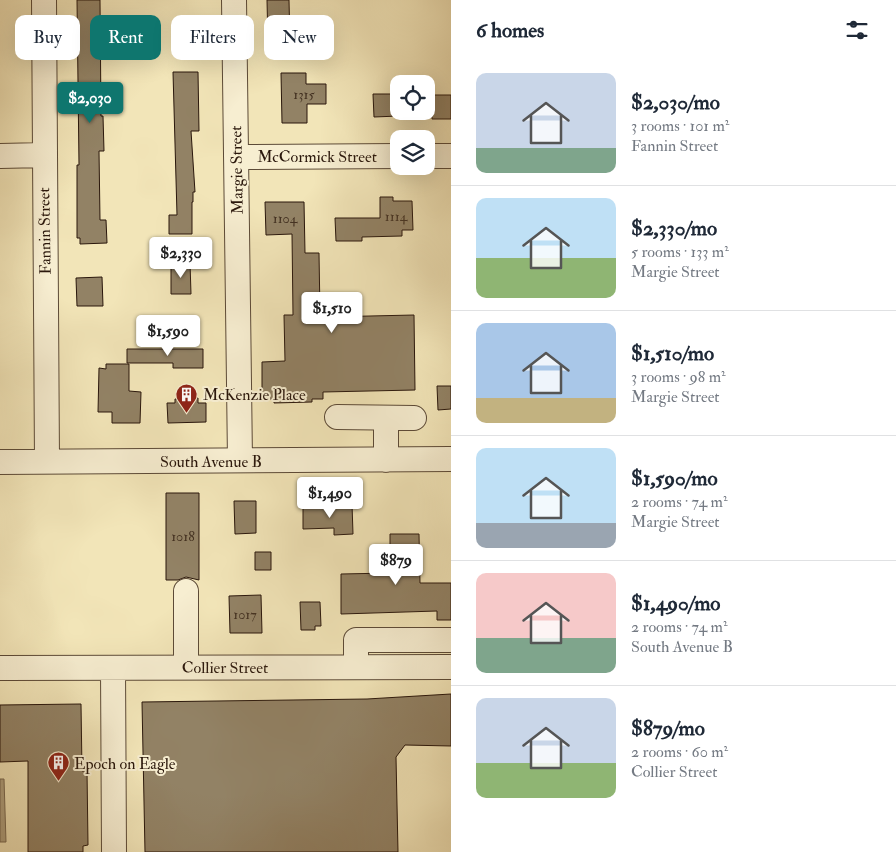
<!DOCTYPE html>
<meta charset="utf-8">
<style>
body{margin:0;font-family:"IM FELL Double Pica",serif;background:#f2f2f3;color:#1f2937;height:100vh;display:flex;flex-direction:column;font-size:19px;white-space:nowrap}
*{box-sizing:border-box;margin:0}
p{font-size:16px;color:#747a83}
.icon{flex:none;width:28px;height:28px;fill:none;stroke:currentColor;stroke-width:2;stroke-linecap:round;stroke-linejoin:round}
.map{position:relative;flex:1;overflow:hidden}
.panel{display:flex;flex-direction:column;background:#fff;width:445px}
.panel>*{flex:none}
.banner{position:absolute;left:15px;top:15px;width:360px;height:45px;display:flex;gap:10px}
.tools{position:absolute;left:390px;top:75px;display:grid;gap:10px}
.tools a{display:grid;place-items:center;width:45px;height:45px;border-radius:10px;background:#fff;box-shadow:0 5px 20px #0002;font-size:25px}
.price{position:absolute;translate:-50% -42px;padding:0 11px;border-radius:5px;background:#fff;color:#222;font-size:16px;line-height:32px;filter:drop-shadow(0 1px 2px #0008)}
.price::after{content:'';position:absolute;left:50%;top:30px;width:15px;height:11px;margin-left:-8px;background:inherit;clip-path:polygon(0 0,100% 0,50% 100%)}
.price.selected{background:#0f766e;color:#fff}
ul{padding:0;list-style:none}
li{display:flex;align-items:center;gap:15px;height:125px;padding:0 25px}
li+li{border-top:1px solid #e0e1e3}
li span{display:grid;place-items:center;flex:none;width:140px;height:100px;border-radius:10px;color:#555}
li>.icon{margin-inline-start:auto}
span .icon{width:60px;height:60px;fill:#fffc;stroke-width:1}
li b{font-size:21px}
h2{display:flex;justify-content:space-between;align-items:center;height:60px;padding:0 25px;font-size:21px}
.chip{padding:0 18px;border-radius:10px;background:#fff;box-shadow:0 5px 20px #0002;font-size:18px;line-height:45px}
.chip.selected{background:#0f766e;color:#fff}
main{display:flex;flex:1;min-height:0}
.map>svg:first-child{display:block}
</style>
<main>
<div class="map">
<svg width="451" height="852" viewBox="0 0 451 852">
<rect width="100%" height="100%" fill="#f2e5b8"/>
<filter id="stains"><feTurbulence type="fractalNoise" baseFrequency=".004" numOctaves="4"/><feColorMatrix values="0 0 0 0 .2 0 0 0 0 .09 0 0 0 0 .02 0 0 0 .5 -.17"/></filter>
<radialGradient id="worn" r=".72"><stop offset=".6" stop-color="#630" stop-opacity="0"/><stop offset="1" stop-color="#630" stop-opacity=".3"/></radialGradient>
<!-- water -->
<path fill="#ae9f7e" stroke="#796950" d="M0,779h4l2,63h-6z"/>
<!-- building -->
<path fill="#928265" stroke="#2a170c" d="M77,0h23l1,116h2l1,35h-5l1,69h6l1,23 -27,1v-6h-3v-73h2z
M267,0h22l1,44h-22z
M173,72h25l1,59h-8l4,61h-2v10h-1v32h-23v-19h8z
M281,73h25v11h20v20h-19v19h-25z
M373,94h26v22l-25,1z
M432,95h19v24h-19z
M380,197h13v4h19l1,29h-11v6l-40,1v4h-26l-1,-23h45z
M265,202h39l1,51h14l1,61h6v3l88,-2 1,75 -92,2v7h-11v3l-38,1v-4h-12v-37l23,-1 -1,-46h9l-1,-81 -26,1z
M190,263l1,31h-20v-30z
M102,277l1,29h-26l-1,-28z
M127,349h76v19h-30v-5h-46z
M106,364h23v27l12,1 -1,31h-28v-11h-14l1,-44 7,1z
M437,386h14v23l-13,1z
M198,398v5h8v19l-38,1 -1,-20h8v-4z
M166,493h33v87l-13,-3 -8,3h-12z
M234,501h22v32l-21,1z
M334,504h18l1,30 -19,1v-7l-31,1v-21h31z
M390,534h29l1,49h31v37h-14v-9l-96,3v-40l49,-1z
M255,552h16v18h-16z
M261,595l1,38h-32l-1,-37z
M300,602h20l1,24h-6v4h-14z
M451,694v52l-46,-1 -9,12 2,95h-253l-3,-150 225,-3z
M81,704l1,67h5l1,74 -5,1v6h-55v-91l-28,1v-57z"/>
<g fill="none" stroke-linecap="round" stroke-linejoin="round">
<defs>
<path id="minor" d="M44,0l3,461
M234,0l6,460
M0,156l44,-1
M426,156h25
M236,157l163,-1
M337,417l77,1
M386,418v42
M0,462l451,-3
M186,667v-76
M356,667v-27h95
M0,668l451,-1
M113,668l1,184"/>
</defs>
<!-- minor casing -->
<use href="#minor" stroke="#5c4a37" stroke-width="26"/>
<!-- minor -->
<use href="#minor" stroke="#f7eed1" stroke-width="24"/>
</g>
<!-- icons -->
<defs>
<symbol id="building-pin" viewBox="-11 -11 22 30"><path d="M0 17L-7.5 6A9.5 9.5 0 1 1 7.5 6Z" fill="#8f2418" stroke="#f7eed1"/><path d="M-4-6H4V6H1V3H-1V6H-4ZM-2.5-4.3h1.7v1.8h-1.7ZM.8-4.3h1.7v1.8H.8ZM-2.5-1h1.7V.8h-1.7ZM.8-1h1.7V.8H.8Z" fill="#fff"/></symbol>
</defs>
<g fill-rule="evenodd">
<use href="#building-pin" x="174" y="382" width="25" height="34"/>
<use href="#building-pin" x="46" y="750" width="25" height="34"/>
</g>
<g text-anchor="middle" stroke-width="4" stroke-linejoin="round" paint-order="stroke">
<!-- number labels -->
<g font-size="14" fill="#443222">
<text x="304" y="99">1315</text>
<text x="396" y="221">1114</text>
<text x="285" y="223">1104</text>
<text x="183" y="541">1018</text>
<text x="245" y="619">1017</text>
</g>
<!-- street labels -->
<g font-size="16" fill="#2a170c" stroke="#f7eed1">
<text x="317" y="162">McCormick Street</text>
<text transform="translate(236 170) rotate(-91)" y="6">Margie Street</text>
<text transform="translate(44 231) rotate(-91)" y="6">Fannin Street</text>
<text x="211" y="467">South Avenue B</text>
<text x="225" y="673">Collier Street</text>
</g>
<!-- poi labels -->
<g font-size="16" fill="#2a170c" stroke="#f7eed1" text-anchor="start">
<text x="203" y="400">McKenzie Place</text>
<text x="74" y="769">Epoch on Eagle</text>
</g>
</g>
<rect width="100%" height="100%" filter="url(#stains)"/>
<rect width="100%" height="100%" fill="url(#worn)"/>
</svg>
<div class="tools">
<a><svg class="icon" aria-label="locate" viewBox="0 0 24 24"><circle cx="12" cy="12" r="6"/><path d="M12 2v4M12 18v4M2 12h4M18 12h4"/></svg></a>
<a><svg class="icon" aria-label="layers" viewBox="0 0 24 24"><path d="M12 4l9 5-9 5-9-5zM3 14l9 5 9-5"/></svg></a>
</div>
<b class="price selected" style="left:90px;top:124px">$2,030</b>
<b class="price" style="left:181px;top:279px">$2,330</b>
<b class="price" style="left:332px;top:334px">$1,510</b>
<b class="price" style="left:168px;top:357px">$1,590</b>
<b class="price" style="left:330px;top:519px">$1,490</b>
<b class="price" style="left:396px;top:586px">$879</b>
<div class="banner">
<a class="chip">Buy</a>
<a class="chip selected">Rent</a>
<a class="chip">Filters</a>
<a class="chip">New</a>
</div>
</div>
<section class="panel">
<h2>6 homes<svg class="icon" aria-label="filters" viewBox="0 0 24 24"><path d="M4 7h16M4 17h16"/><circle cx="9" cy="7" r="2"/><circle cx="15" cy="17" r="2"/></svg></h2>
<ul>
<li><span style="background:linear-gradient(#c9d6e8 75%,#7fa58c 0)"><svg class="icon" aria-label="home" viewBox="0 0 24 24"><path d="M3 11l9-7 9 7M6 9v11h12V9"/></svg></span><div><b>$2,030/mo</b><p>3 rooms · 101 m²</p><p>Fannin Street</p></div></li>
<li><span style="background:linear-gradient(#bfe0f5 60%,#8fb573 0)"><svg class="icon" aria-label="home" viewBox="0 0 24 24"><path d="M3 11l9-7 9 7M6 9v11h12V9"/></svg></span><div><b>$2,330/mo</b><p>5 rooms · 133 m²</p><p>Margie Street</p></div></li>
<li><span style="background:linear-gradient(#a9c7e8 75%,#c2b280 0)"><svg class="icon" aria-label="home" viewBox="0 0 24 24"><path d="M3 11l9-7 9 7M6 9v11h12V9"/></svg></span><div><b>$1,510/mo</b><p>3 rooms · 98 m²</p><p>Margie Street</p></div></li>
<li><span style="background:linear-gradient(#bfe0f5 75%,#9aa5b1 0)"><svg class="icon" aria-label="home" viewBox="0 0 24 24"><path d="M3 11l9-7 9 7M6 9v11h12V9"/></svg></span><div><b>$1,590/mo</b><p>2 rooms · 74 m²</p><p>Margie Street</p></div></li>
<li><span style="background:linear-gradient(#f6c9c9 65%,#7fa58c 0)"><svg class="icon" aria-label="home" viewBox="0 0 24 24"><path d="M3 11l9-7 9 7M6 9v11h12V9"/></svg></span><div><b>$1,490/mo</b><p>2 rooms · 74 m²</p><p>South Avenue B</p></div></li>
<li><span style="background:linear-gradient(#c9d6e8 65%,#8fb573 0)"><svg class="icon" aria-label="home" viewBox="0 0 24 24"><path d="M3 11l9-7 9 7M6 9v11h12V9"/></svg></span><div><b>$879/mo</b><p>2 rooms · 60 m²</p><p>Collier Street</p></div></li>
</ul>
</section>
</main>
